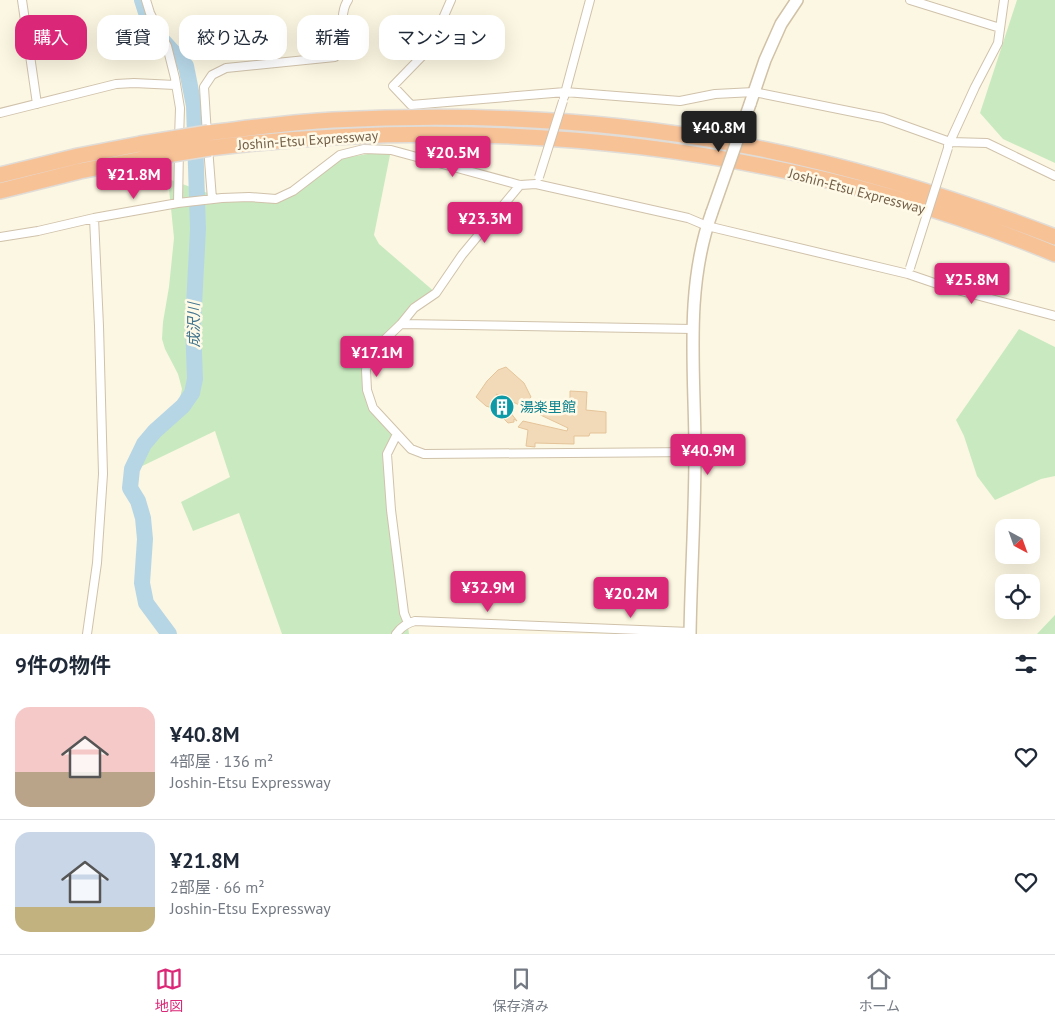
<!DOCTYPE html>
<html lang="ja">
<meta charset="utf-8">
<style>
body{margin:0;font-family:"PT Sans","Noto Sans JP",sans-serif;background:#f6f6f7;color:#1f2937;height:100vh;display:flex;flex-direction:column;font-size:19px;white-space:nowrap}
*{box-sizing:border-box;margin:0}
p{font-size:16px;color:#747a83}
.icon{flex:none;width:28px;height:28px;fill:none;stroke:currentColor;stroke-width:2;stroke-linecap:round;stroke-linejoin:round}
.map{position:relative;height:634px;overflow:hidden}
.details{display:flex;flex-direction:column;background:#fff;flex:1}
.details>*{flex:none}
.banner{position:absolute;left:15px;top:15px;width:500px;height:45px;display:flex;gap:10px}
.needle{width:32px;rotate:139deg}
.controls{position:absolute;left:995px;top:519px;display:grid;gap:10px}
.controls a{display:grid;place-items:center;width:45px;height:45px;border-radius:10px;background:#fff;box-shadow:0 5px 20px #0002;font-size:25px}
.price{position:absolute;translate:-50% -42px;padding:0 11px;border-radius:5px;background:#db2777;color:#fff;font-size:16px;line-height:32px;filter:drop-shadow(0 1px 2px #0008)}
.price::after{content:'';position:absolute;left:50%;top:30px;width:15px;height:11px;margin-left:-8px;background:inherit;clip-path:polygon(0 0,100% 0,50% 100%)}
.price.selected{background:#222;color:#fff}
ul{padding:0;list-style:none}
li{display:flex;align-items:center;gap:15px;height:125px;padding:0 15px}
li+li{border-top:1px solid #e0e1e3}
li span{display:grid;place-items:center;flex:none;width:140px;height:100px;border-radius:15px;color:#555}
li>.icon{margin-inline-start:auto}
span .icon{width:60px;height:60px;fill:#fffc;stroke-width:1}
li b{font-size:21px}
h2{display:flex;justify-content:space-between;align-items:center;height:60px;padding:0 15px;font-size:21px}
.pill{padding:0 18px;border-radius:15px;background:#fff;box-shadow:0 5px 20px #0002;font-size:18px;line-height:45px}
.pill.selected{background:#db2777;color:#fff}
.tabs{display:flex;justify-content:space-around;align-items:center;height:70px;border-top:1px solid #e0e1e3;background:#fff;font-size:14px;color:#747a83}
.tabs a{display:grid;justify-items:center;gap:2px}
.tabs .selected{color:#db2777}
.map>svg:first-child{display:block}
</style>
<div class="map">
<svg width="1055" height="634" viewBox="0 0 1055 634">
<rect width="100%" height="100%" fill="#fcf7e2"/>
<!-- green -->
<path fill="#c9eac0" d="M1017,0h38v163l-52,-24 -23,-26z
M391,150l-17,85 5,9 57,49 -22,15 -36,38 -12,24 7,38 24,26 -10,20 22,180h-127l-43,-121 -46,18 -12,-29 49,-25 -15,-46 -79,38 9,-20 33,-42 4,-18 -4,-15 -13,-25 -3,-10 1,-17 6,-35 5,-49 -6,-59 54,19 54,1 38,-25 30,-16z
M1019,329l36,18v129l-14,3 -46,21 -18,-24 -13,-40 -8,-16z
M1055,615v19h-18z"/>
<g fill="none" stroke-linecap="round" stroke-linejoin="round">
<!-- river -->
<path stroke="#b6d6e6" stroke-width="16" d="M142,0l9,28 35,38 8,40 4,123 -5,96 2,54 -3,14 -9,13 -28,25 -11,13 -12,25 -2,19 8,13 5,17 2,21 -3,44 4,20 23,31"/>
</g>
<!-- building -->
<path fill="#f2dab9" stroke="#e5c499" d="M506,367l18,16 7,14 -8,9 47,3v-18l17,1 -1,18 20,2v21h-16l-1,3h-15v8l-39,-1v4l-9,-1 2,-16 -10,-3 5,-6 44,10 1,-3 -72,-34 21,27 -3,-2v3l-6,1 -4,-4 2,-4 -14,-7 -6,-2 -10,-9 11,-16 11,-11z"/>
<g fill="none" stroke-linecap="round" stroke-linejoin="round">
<defs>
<path id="street" d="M22,0l15,104
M146,0l4,13 17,33 8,32 5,30 -1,31
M451,0l-21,48 -37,38 18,19 154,-13 115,9 35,-7 39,-2 129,26 67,24 37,1 68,33
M910,0l90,28
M564,97l26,-97
M0,113l116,-29 18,-1 41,2
M207,135l-3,-48 8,-12 14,-7 109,-11 10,-16c-2,-14 -5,-29 3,-41
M948,146l27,-59 23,-44 6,-43
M208,147l4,52
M520,185l-58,70 -26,38 -22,15 -13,16 -23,22 -9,12 -3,12 1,20 6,18 38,41 13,5 271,-2
M178,203l1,-53
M0,237l38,-6 56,-13 84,-15 44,-5 27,-1 27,2 17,-8 47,-36 24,-6 27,1 129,35 16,-1 152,34 19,8 201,48 38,13 109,29
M401,324l292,5
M397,434l-10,20 4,56 13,103 4,10
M87,634l10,-71 6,-89 -4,-148 -5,-108
M396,634c5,-7 11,-11 19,-13l275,11"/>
<path id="secondary" d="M750,104l15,-44 16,-36 16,-24
M690,634c1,-61 5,-121 5,-182 0,-80 -11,-163 17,-240"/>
<path id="highway" d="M208,133c42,-5 84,-11 125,-13 132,-7 268,-1 398,23 110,20 219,53 324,94
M210,148c284,-35 580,-4 845,106
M0,175l78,-19 62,-12
M0,191l80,-20 62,-12"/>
</defs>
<!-- street casing -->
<use href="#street" stroke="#d0c2ab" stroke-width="10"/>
<!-- secondary casing -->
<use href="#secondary" stroke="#d1c1a6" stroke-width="14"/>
<!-- highway casing -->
<use href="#highway" stroke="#e0dcd7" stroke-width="18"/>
<!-- street -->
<use href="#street" stroke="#fff" stroke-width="8"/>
<!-- secondary -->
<use href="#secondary" stroke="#fff" stroke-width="11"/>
<!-- highway -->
<use href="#highway" stroke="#f8c297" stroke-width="15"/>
<defs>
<path id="street-bridge" d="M539,177l24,-76
M910,268l38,-120"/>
<path id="secondary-bridge" d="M712,212l38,-108"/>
<path id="highway-bridge" d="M140,144l68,-11
M142,159l68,-11"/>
</defs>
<!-- street-bridge casing -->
<use href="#street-bridge" stroke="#d0c2ab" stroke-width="10" stroke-linecap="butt"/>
<!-- secondary-bridge casing -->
<use href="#secondary-bridge" stroke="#d1c1a6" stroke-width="14" stroke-linecap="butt"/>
<!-- highway-bridge casing -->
<use href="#highway-bridge" stroke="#e0dcd7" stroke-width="18" stroke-linecap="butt"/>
<!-- street-bridge -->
<use href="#street-bridge" stroke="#fff" stroke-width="8"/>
<!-- secondary-bridge -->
<use href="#secondary-bridge" stroke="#fff" stroke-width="11"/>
<!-- highway-bridge -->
<use href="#highway-bridge" stroke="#f8c297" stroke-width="15"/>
</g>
<!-- icons -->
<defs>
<symbol id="building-disc" viewBox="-11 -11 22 22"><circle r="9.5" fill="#0f9aa8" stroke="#fffae8"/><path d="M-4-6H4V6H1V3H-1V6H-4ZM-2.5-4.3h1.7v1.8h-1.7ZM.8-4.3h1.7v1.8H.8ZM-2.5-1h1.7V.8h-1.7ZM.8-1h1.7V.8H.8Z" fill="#fff"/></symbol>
</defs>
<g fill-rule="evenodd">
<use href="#building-disc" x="488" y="393" width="28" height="28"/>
</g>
<g text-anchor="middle" stroke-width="5" stroke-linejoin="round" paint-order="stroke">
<!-- street labels -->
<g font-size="14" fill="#746048" stroke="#fffae8">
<text transform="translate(308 140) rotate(-4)" y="5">Joshin-Etsu Expressway</text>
<text transform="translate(857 191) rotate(15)" y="5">Joshin-Etsu Expressway</text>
</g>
<!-- culture labels -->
<g font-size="14" fill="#0d838f" stroke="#fffae8" text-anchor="start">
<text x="520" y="412">湯楽里館</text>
</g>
<!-- water labels -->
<g font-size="15" font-style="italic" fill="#44758f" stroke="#fffae8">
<text transform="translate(194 325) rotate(-90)" y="5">成沢川</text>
</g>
</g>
</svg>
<div class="controls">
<a><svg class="needle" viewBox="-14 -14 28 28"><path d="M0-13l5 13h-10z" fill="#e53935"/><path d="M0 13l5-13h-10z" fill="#747a83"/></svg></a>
<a><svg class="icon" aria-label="locate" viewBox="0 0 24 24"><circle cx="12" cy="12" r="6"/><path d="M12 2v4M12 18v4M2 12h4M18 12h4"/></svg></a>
</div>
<b class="price selected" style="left:719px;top:153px">¥40.8M</b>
<b class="price" style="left:453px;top:178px">¥20.5M</b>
<b class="price" style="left:134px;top:200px">¥21.8M</b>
<b class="price" style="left:485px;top:244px">¥23.3M</b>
<b class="price" style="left:972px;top:305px">¥25.8M</b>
<b class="price" style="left:377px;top:378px">¥17.1M</b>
<b class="price" style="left:708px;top:476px">¥40.9M</b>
<b class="price" style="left:488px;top:613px">¥32.9M</b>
<b class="price" style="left:631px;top:619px">¥20.2M</b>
<div class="banner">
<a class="pill selected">購入</a>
<a class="pill">賃貸</a>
<a class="pill">絞り込み</a>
<a class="pill">新着</a>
<a class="pill">マンション</a>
</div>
</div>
<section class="details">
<h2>9件の物件<svg class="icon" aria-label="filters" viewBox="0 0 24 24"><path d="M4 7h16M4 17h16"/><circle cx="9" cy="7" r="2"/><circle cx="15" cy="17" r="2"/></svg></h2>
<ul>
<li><span style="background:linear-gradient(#f6c9c9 65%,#b9a48a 0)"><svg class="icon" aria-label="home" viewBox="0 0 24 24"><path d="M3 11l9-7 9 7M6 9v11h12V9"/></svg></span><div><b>¥40.8M</b><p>4部屋 · 136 m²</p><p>Joshin-Etsu Expressway</p></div><svg class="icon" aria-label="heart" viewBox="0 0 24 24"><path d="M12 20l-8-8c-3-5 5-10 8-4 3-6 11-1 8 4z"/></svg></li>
<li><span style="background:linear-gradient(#c9d6e8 75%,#c2b280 0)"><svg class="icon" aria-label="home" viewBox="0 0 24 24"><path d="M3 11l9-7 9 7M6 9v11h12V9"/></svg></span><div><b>¥21.8M</b><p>2部屋 · 66 m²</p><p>Joshin-Etsu Expressway</p></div><svg class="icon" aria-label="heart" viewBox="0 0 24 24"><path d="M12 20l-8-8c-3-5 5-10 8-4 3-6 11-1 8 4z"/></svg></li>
</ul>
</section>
<nav class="tabs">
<a class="selected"><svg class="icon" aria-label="map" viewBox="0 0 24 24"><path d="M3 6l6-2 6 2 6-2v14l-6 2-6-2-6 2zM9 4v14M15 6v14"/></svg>地図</a>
<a><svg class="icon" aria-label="saved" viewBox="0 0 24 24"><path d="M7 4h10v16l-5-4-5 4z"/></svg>保存済み</a>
<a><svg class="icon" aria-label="home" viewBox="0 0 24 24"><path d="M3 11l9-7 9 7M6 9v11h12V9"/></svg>ホーム</a>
</nav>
